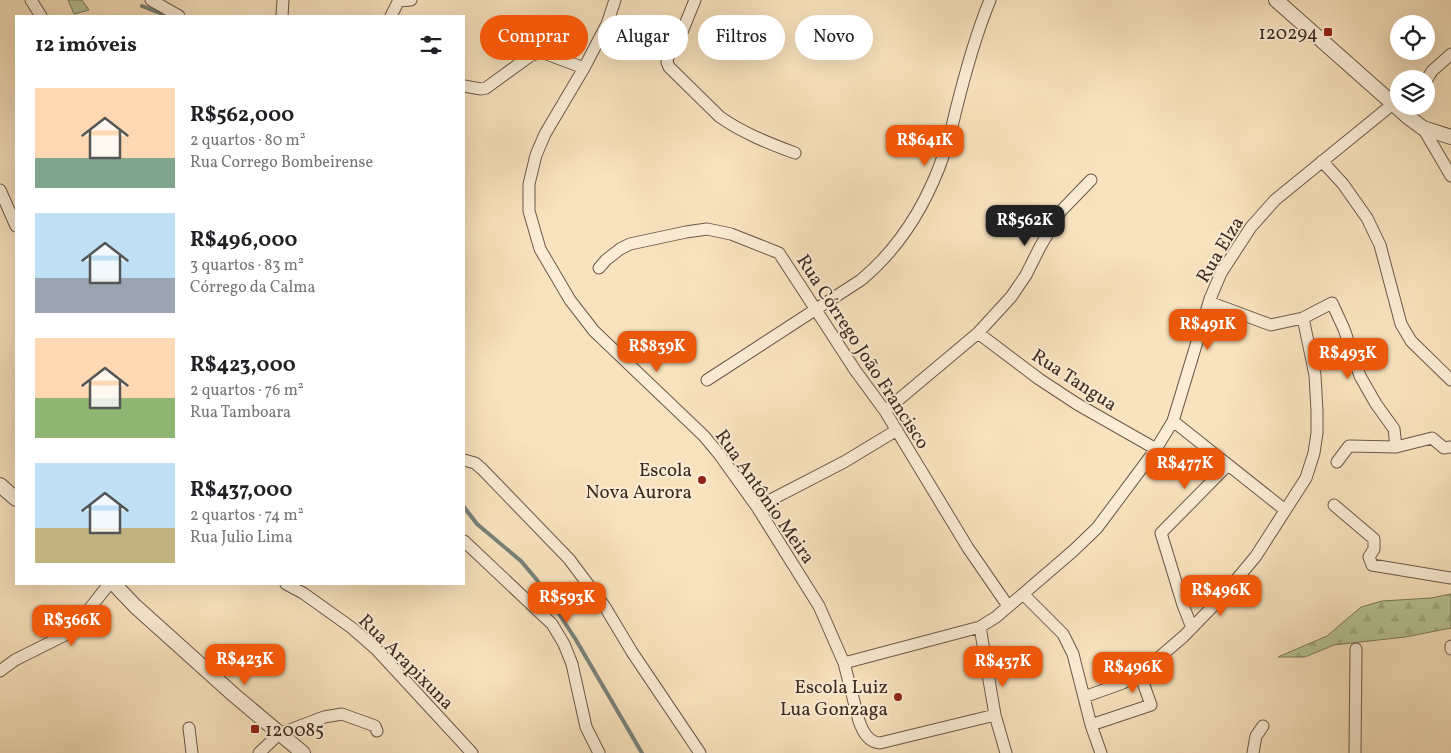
<!DOCTYPE html>
<html lang="pt">
<meta charset="utf-8">
<style>
body{margin:0;font-family:Vollkorn,serif;background:#f2f2f2;color:#202124;height:100vh;display:flex;flex-direction:column;font-size:19px;white-space:nowrap}
*{box-sizing:border-box;margin:0}
p{font-size:16px;color:#757577}
.icon{flex:none;width:28px;height:28px;fill:none;stroke:currentColor;stroke-width:2;stroke-linecap:round;stroke-linejoin:round}
.map{position:relative;flex:1;overflow:hidden}
.details{position:absolute;left:15px;top:15px;width:450px;height:570px;display:flex;flex-direction:column;background:#fff;border-radius:0px;box-shadow:0 5px 20px #0002}
.details>*{flex:none}
.top-card{position:absolute;left:480px;top:15px;width:475px;height:45px;display:flex;gap:10px}
.buttons{position:absolute;left:1390px;top:15px;display:grid;gap:10px}
.buttons a{display:grid;place-items:center;width:45px;height:45px;border-radius:50%;background:#fff;box-shadow:0 5px 20px #0002;font-size:25px}
.price{position:absolute;translate:-50% -42px;padding:0 11px;border-radius:10px;background:#ea580c;color:#fff;font-size:16px;line-height:32px;filter:drop-shadow(0 1px 2px #0008)}
.price::after{content:'';position:absolute;left:50%;top:30px;width:15px;height:11px;margin-left:-8px;background:inherit;clip-path:polygon(0 0,100% 0,50% 100%)}
.price.selected{background:#222;color:#fff}
ul{padding:0;list-style:none}
li{display:flex;align-items:center;gap:15px;height:125px;padding:0 20px}
li span{display:grid;place-items:center;flex:none;width:140px;height:100px;border-radius:0px;color:#555}
li>.icon{margin-inline-start:auto}
span .icon{width:60px;height:60px;fill:#fffc;stroke-width:1}
li b{font-size:21px}
h2{display:flex;justify-content:space-between;align-items:center;height:60px;padding:0 20px;font-size:21px}
.tag{padding:0 18px;border-radius:22px;background:#fff;box-shadow:0 5px 20px #0002;font-size:18px;line-height:45px}
.tag.selected{background:#ea580c;color:#fff}
.map>svg:first-child{display:block}
</style>
<div class="map">
<svg width="1451" height="753" viewBox="0 0 1451 753">
<defs>
<pattern id="forest-firs" width="22" height="20" patternUnits="userSpaceOnUse" patternTransform="scale(1.25)"><rect width="22" height="20" fill="#b7c596"/><path d="M5 1l3.5 6h-7zM16 11l3.5 6h-7z" fill="#9ea981"/></pattern>
</defs>
<rect width="100%" height="100%" fill="#f9e3be"/>
<filter id="stains"><feTurbulence type="fractalNoise" baseFrequency=".004" numOctaves="4"/><feColorMatrix values="0 0 0 0 .2 0 0 0 0 .09 0 0 0 0 .02 0 0 0 .5 -.17"/></filter>
<radialGradient id="worn" r=".72"><stop offset=".6" stop-color="#630" stop-opacity="0"/><stop offset="1" stop-color="#630" stop-opacity=".3"/></radialGradient>
<!-- forest -->
<path fill="url(#forest-firs)" stroke="#7a785c" d="M68,0h14l7,10 -15,4z
M1451,594v34l-46,9 -71,8 -29,12h-27l49,-21 34,-29 21,-6 49,-3z"/>
<g fill="none" stroke-linecap="round" stroke-linejoin="round">
<!-- stream -->
<path stroke="#77827b" stroke-width="4" d="M142,6l25,10
M464,507l13,17 44,37 16,19 39,60 66,113"/>
<defs>
<path id="minor" d="M31,0l10,16
M151,0l28,16
M615,0l-8,24 -23,44 -39,66 -9,21 -7,29v27l11,38 30,51 24,31 110,105 15,18 38,53 62,99 25,57 15,58c4,11 9,21 21,22l115,-28
M695,0l-17,42 -10,15 -1,5 2,5 51,50c23,16 48,26 75,36
M399,1l12,-1
M282,16l1,-16
M391,16l8,-16
M1426,81l6,-10 19,-17
M464,86l17,3 5,-1 44,-32 8,-3h6l40,15
M1408,117l6,-11
M1423,128l28,48
M1322,161l21,23 24,34 13,27 21,79 10,17 40,39
M0,190l16,36
M599,268l7,-8 14,-11 10,-5 56,-12 21,-3 24,5 48,19 76,117 30,41 83,137 40,58
M1209,302l62,23 32,-7 29,-15 12,26 16,47 16,28 18,25 2,18
M978,333l61,46 38,25 79,45
M707,380l154,-100c41,-34 66,-77 83,-126 6,-16 9,-33 13,-48 9,-36 19,-72 33,-106
M885,411l93,-78 33,-36 15,-22 14,-28 21,-36 30,-31
M1173,421l112,89
M464,460l11,3 7,6 87,90 36,48 27,45 68,101
M1337,462l12,-16 47,1 36,-9 12,10 7,-1
M1334,505l40,34v10l-5,8 3,8 79,13
M757,507l87,-45 53,-32
M464,541l88,83 12,20 8,20 14,63 13,26
M286,584l17,9 49,35 24,21 96,104
M1023,594l40,40 10,20 18,71 10,28
M980,627l15,88 11,38
M1192,628l-9,-23 -22,-72 67,-68
M1451,646v3
M844,663l136,-36 16,-10 27,-23 50,-43 24,-23 59,-79 17,-28 37,-122 11,-26 30,-46 24,-27 119,-97
M0,671l15,-11 52,-26 9,-8 33,-42
M1084,697l39,-14 17,-9 44,-38 37,-38 35,-42 50,-78 8,-25 3,-20v-22l-2,-36 -12,-57
M1091,725l60,-20 -11,-31
M189,728l3,25
M259,753l20,-19 45,-17 18,-3 33,12 2,5
M1253,753l3,-17 7,-10
M1355,753l1,-104"/>
<path id="tertiary" d="M1276,0l132,117 15,11 28,9
M0,485l16,14
M114,584l21,22 99,89 69,58"/>
</defs>
<!-- minor casing -->
<use href="#minor" stroke="#6c5849" stroke-width="13"/>
<!-- tertiary casing -->
<use href="#tertiary" stroke="#6c5849" stroke-width="16"/>
<!-- minor -->
<use href="#minor" stroke="#fbedd5" stroke-width="11"/>
<!-- tertiary -->
<use href="#tertiary" stroke="#fbedd5" stroke-width="14"/>
</g>
<!-- markers -->
<g fill="#8f2418" stroke="#fbedd5" stroke-width="2">
<rect x="1323" y="27" width="10" height="10" rx="2.5"/>
<circle cx="702" cy="480" r="5"/>
<circle cx="898" cy="697" r="5"/>
<rect x="250" y="724" width="10" height="10" rx="2.5"/>
</g>
<g text-anchor="middle" stroke-width="4" stroke-linejoin="round" paint-order="stroke">
<!-- poi labels -->
<g font-size="19" fill="#3d2a22" stroke="#fbedd5" text-anchor="end">
<text x="1318" y="39">120294</text>
<text x="692" y="476">Escola<tspan x="692" dy="22">Nova Aurora</tspan></text>
<text x="888" y="693">Escola Luiz<tspan x="888" dy="22">Lua Gonzaga</tspan></text>
<text x="265" y="736" text-anchor="start">120085</text>
</g>
<!-- street labels -->
<g font-size="19" fill="#3d2a22" stroke="#fbedd5">
<text transform="translate(1219 249) rotate(-59)" y="7">Rua Elza</text>
<text transform="translate(864 351) rotate(57)" y="7">Rua Córrego João Francisco</text>
<text transform="translate(1075 379) rotate(33)" y="7">Rua Tangua</text>
<text transform="translate(766 496) rotate(55)" y="7">Rua Antônio Meira</text>
<text transform="translate(407 661) rotate(45)" y="7">Rua Arapixuna</text>
</g>
</g>
<rect width="100%" height="100%" filter="url(#stains)"/>
<rect width="100%" height="100%" fill="url(#worn)"/>
</svg>
<div class="buttons">
<a><svg class="icon" aria-label="locate" viewBox="0 0 24 24"><circle cx="12" cy="12" r="6"/><path d="M12 2v4M12 18v4M2 12h4M18 12h4"/></svg></a>
<a><svg class="icon" aria-label="layers" viewBox="0 0 24 24"><path d="M12 4l9 5-9 5-9-5zM3 14l9 5 9-5"/></svg></a>
</div>
<b class="price" style="left:925px;top:167px">R$641K</b>
<b class="price selected" style="left:1025px;top:247px">R$562K</b>
<b class="price" style="left:1208px;top:351px">R$491K</b>
<b class="price" style="left:657px;top:373px">R$839K</b>
<b class="price" style="left:1348px;top:380px">R$493K</b>
<b class="price" style="left:1185px;top:490px">R$477K</b>
<b class="price" style="left:1221px;top:617px">R$496K</b>
<b class="price" style="left:567px;top:624px">R$593K</b>
<b class="price" style="left:72px;top:647px">R$366K</b>
<b class="price" style="left:245px;top:686px">R$423K</b>
<b class="price" style="left:1003px;top:688px">R$437K</b>
<b class="price" style="left:1133px;top:694px">R$496K</b>
<div class="top-card">
<a class="tag selected">Comprar</a>
<a class="tag">Alugar</a>
<a class="tag">Filtros</a>
<a class="tag">Novo</a>
</div>
<section class="details">
<h2>12 imóveis<svg class="icon" aria-label="filters" viewBox="0 0 24 24"><path d="M4 7h16M4 17h16"/><circle cx="9" cy="7" r="2"/><circle cx="15" cy="17" r="2"/></svg></h2>
<ul>
<li><span style="background:linear-gradient(#ffd9b3 70%,#7fa58c 0)"><svg class="icon" aria-label="home" viewBox="0 0 24 24"><path d="M3 11l9-7 9 7M6 9v11h12V9"/></svg></span><div><b>R$562,000</b><p>2 quartos · 80 m²</p><p>Rua Corrego Bombeirense</p></div></li>
<li><span style="background:linear-gradient(#bfe0f5 65%,#9aa5b1 0)"><svg class="icon" aria-label="home" viewBox="0 0 24 24"><path d="M3 11l9-7 9 7M6 9v11h12V9"/></svg></span><div><b>R$496,000</b><p>3 quartos · 83 m²</p><p>Córrego da Calma</p></div></li>
<li><span style="background:linear-gradient(#ffd9b3 60%,#8fb573 0)"><svg class="icon" aria-label="home" viewBox="0 0 24 24"><path d="M3 11l9-7 9 7M6 9v11h12V9"/></svg></span><div><b>R$423,000</b><p>2 quartos · 76 m²</p><p>Rua Tamboara</p></div></li>
<li><span style="background:linear-gradient(#bfe0f5 65%,#c2b280 0)"><svg class="icon" aria-label="home" viewBox="0 0 24 24"><path d="M3 11l9-7 9 7M6 9v11h12V9"/></svg></span><div><b>R$437,000</b><p>2 quartos · 74 m²</p><p>Rua Julio Lima</p></div></li>
</ul>
</section>
</div>
